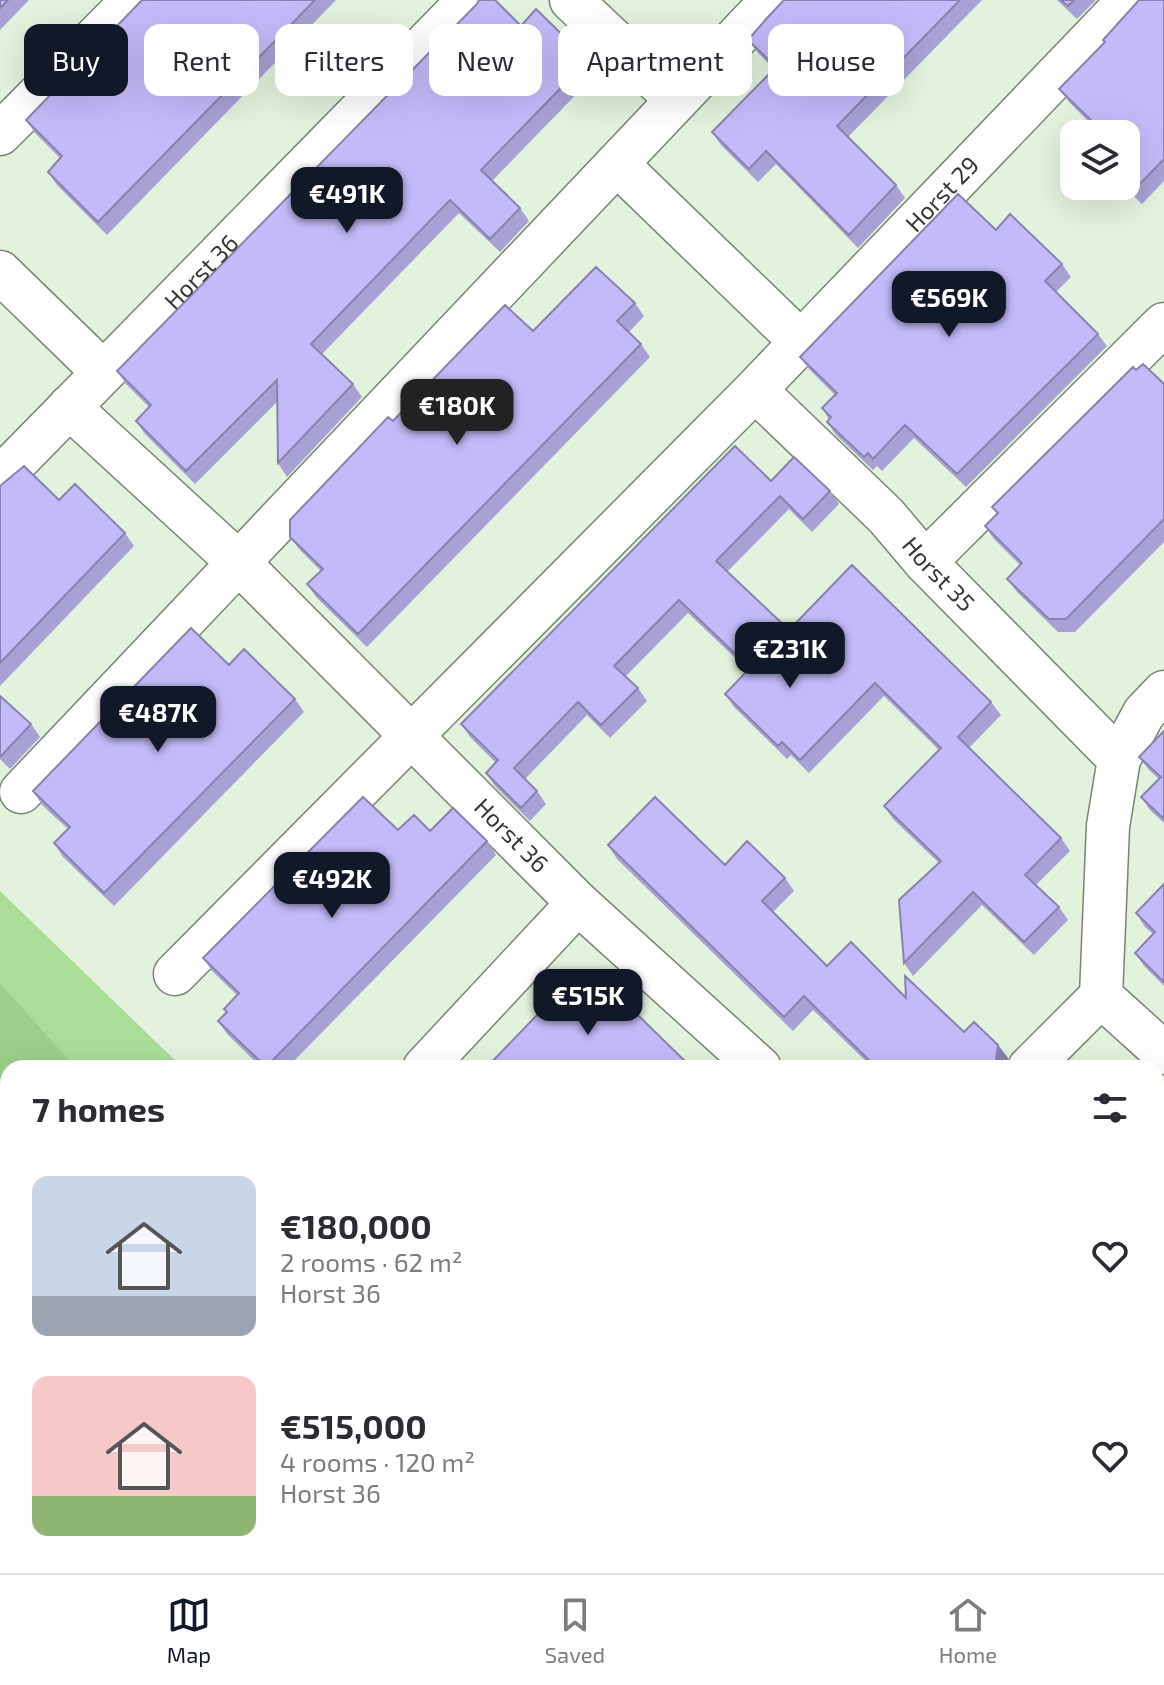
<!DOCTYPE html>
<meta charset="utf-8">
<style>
body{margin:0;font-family:"Exo 2",sans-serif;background:#f2f2f3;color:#2b2b33;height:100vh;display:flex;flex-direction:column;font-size:30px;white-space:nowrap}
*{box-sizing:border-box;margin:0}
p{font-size:26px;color:#7c7c81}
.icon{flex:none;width:44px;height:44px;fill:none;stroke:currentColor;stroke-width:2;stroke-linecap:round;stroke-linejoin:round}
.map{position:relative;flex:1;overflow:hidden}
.details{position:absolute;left:0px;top:1060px;width:1164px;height:514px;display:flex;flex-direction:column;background:#fff;border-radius:24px 24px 0 0;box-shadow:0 8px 32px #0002}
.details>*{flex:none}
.guide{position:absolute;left:24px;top:24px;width:1116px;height:72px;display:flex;gap:16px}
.controls{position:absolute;left:1060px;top:120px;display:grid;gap:16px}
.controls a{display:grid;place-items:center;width:80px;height:80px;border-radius:16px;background:#fff;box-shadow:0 8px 32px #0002;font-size:40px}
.price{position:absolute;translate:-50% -68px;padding:0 18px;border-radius:16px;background:#111827;color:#fff;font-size:26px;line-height:52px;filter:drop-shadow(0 2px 4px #0008)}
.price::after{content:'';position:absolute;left:50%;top:48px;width:24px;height:18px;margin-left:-12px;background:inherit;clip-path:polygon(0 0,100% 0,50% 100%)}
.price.on{background:#222;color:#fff}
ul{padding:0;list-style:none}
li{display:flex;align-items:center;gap:24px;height:200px;padding:0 32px}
li span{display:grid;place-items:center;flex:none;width:224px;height:160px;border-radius:16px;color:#555}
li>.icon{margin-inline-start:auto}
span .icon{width:96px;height:96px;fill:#fffc;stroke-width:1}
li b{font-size:34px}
h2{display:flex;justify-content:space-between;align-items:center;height:96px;padding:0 32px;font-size:34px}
.tag{padding:0 28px;border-radius:16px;background:#fff;box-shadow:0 8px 32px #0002;font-size:28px;line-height:72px}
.tag.on{background:#111827;color:#fff}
.dock{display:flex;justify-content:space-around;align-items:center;height:112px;border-top:2px solid #e1e1e2;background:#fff;font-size:22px;color:#7c7c81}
.dock a{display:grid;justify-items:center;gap:4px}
.dock .on{color:#111827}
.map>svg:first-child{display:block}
</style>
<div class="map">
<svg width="1164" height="1573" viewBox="0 0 1164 1573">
<rect width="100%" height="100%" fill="#e2f2dc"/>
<!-- green -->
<path fill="#abdd98" d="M0,891l183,177h-106l-77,-85z
M1164,1367v206h-192l7,-7h177v-190z
M440,1566h247l7,7h-260z"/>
<!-- forest -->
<path fill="#9dcf8a" d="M0,983l77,85h-69v118l-8,-3z"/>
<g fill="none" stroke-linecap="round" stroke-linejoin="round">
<defs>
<g id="street">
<path d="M571,0l106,100"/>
<path d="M0,134l133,-134"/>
<path d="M617,164l184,178"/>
<path d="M0,272l103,100"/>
<path id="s1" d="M755,390l131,126 39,46 194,197 -11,67 -7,170 63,57"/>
<path id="s2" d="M69,407l170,156 339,340 182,165"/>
<path id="s3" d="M0,478l469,-478"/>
<path d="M925,562l239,-238"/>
<path d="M1119,759l25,-46 20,-21"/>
<path d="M21,792l751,-792"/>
<path id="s4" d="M175,974l580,-584 374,-390"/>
<path d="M424,1068l154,-165"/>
<path d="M1029,1068l72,-72"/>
<path d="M0,1516l8,5"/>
<path d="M61,1573l5,-7"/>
</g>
</defs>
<!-- street casing -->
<use href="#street" stroke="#778672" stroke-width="45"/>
<!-- street -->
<use href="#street" stroke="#fff" stroke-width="42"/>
</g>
<!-- wall -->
<path fill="#a8a1d6" d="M0,0h29l-29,30z
M142,0h194l-229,235 -50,-50 -9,-13 12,-14 -25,-25 -9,-13z
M784,0h198l-134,137 48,48 9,13 -47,50 -82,-84 -18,18 -37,-37 -9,-13 62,-63 -16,-16 -10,-13z
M1057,0h39l-19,19z
M1164,0v181l-22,23 -19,-18h3v-52l-31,-6 -26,-26 -10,-13 46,-46 -2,-3 35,-37z
M521,26l67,34 9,13 -105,108 28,27 9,13 -29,31 -41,-39 -137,141 31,30 9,13 -75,80 -9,-14 -1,-61 -82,82 -50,-50 -9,-13 13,-14 -23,-23 -9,-13z
M1062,264l9,13 -15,15 42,42 9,12 -141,141 -52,-49 -32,33 -5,-5 -4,4 -37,-35 -9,-13 2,-3 -7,-11 13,-13 -26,-26 -9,-12z
M635,303l9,13 -15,16 12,12 9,13 -283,290 -51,-50 -9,-13 14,-13 -21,-21 -10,-13 103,-116 140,-90z
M1136,370l28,14v158l-89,90h-17l-41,-40 -10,-13 13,-14 -26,-26 -9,-13 12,-12 -5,-7z
M771,481l59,10 9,13 -27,28 -23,-23 -62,63 62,58 202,72 10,13 -32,33 92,90 9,13 -34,34 23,22 9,13 -34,35 -52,-50 -69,71 -9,-13 35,-100 -46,-44 -9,-13 55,-56 -55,-54 -75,77 -18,-18 -4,4 -53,-52 -9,-13 23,-24 -60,-57 -62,63 12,12 9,13 -37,37 -23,-23 -62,64 12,12 9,13 -16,17 -35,-35 -9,-13 10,-10 -26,-26 -9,-13z
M0,486l59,14 66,33 9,13 -134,140z
M229,665l66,34 9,13 -190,194 -51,-49 -9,-14 14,-14 -26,-24 -9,-14z
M0,696l31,28 9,13 -30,32 -10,-10z
M1164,731v92l-14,-13 -9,-13 18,-18 -10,-9 -10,-13z
M398,830l32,1 57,10 9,14 -209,213h-25l-35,-34 -9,-13 9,-9 -3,-3 13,-14 -25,-24 -9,-13z
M608,845l117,20 60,13 9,13 -21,21 54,54 79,32 58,34 34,13 10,13 -2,10h-133l-60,-58 -20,21 -176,-172z
M1164,884v102l-20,-20 -9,-13 18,-19 -8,-7 -9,-14z
M1156,1157l8,8v105l-8,-8z
M8,1310v110l-8,-4v-92z
M815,1566h28l-7,7h-14z
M884,1566h109l-7,7h-95z"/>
<!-- shaded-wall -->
<path fill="#8883ae" d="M998,1045l10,13 -2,10h-5l-5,-8z
M421,1566h20l-6,7h-20z
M822,1566h21l-7,7h-11l-4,-5z"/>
<!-- building -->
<path fill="#c3bbf9" stroke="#8883ae" stroke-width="2" d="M0,0h8l-8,8z
M142,0h173l-217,222 -50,-50 14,-16 -36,-36z
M479,0h16l26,26 15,-17 52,51 -107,110 39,38 -30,31 -40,-39 -139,144 42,40 -75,79 -1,-83 -91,91 -50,-50 15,-16 -34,-34 360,-367z
M784,0h176l-123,126 59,59 -47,50 -83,-84 -17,18 -37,-37 64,-65 -28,-27 19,-22z
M1061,0h13l-6,6z
M1139,0h25v159l-31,32 -7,-7v-50h-37l8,-8 -38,-37 46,-47 -2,-2z
M958,194l38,36 14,-16 52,50 -17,17 53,53 -141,140 -52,-49 -32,34 -5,-6 -4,4 -37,-35 4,-5 -9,-9 15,-15 -37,-36z
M596,267l39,36 -18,18 24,23 -283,290 -51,-50 16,-15 -33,-32v-17l98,-103 5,4 112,-116 28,26z
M1143,364l21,20v135l-98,100h-17l-42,-40 15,-16 -37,-37 13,-13 -6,-6 141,-140 3,3z
M735,446l36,35 23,-24 36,34 -27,28 -23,-23 -64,65 73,69 63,-65 139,137 -33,35 103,101 -36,37 34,32 -35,35 -51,-50 -69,71 -5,-63 42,-39 -57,-55 57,-58 -66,-65 -75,77 -18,-18 -4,4 -53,-52 25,-26 -71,-68 -65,66 24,22 -37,37 -23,-23 -64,66 23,23 -16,17 -35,-35 12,-13 -37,-36z
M24,466l35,34 16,-16 50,49 -125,130v-177z
M191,628l38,37 15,-16 51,50 -191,194 -50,-50 16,-16 -37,-36z
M0,696l31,28 -30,32 -1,-1z
M1164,731v88l-23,-22 20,-20 -22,-20z
M363,797l35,33 16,-15 16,16 23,-23 34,33 -221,226 -48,-46 9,-9 -3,-3 15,-16 -36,-35z
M655,797l70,68 22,-24 38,37 -23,23 65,65 24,-24 55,56 -1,-22 59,56 10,-10 24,23 -2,15 5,8h-58l-4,-3 -3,3h-59l-73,-72 -20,21 -176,-172z
M1164,884v98l-29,-29 20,-21 -19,-19z
M602,980l90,88h-206l76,-79 16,16z
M1156,1157l8,8v101l-8,-8z
M8,1310v103l-8,-5v-84z
M105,1566h24l8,7h-38z
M162,1566h259l-6,7h-259z
M888,1566h84l-7,7h-70z"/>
<g text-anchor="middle" stroke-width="6" stroke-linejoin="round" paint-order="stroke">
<!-- street labels -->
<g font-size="24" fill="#333a31" stroke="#e2f2dc">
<text dy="8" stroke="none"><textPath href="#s4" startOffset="1094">Horst 29</textPath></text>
<text dy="8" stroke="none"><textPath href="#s3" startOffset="288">Horst 36</textPath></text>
<text dy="8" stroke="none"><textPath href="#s1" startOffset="260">Horst 35</textPath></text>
<text dy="8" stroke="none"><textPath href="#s2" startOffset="616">Horst 36</textPath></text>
</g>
</g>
</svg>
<div class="controls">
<a><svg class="icon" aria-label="layers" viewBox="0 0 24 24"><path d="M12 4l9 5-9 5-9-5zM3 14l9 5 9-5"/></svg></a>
</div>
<b class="price" style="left:347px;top:235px">€491K</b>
<b class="price" style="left:949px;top:339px">€569K</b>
<b class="price on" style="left:457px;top:447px">€180K</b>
<b class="price" style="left:790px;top:690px">€231K</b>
<b class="price" style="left:158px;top:754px">€487K</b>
<b class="price" style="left:332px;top:920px">€492K</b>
<b class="price" style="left:588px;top:1037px">€515K</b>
<div class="guide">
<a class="tag on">Buy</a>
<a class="tag">Rent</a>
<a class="tag">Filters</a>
<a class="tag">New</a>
<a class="tag">Apartment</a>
<a class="tag">House</a>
</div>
<section class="details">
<h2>7 homes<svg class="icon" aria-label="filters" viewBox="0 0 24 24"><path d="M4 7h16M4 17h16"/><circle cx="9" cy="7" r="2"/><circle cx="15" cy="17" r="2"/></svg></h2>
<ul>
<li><span style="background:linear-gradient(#c9d6e8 75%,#9aa5b1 0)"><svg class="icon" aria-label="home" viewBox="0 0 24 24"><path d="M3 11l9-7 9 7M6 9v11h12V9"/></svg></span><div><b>€180,000</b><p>2 rooms · 62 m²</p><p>Horst 36</p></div><svg class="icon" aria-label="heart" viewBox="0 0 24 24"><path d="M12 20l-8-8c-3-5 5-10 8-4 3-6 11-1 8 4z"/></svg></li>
<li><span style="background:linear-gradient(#f6c9c9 75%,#8fb573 0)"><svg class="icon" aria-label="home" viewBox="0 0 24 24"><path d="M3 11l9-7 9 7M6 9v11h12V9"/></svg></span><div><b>€515,000</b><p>4 rooms · 120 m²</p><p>Horst 36</p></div><svg class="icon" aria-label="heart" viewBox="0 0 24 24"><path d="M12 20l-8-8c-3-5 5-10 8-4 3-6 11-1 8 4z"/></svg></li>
</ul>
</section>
</div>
<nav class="dock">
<a class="on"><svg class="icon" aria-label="map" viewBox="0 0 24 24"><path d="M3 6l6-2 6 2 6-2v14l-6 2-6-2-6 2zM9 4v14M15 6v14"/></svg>Map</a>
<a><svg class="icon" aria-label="saved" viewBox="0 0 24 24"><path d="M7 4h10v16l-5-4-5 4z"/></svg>Saved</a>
<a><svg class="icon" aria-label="home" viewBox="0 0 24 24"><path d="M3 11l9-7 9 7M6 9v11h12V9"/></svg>Home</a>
</nav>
